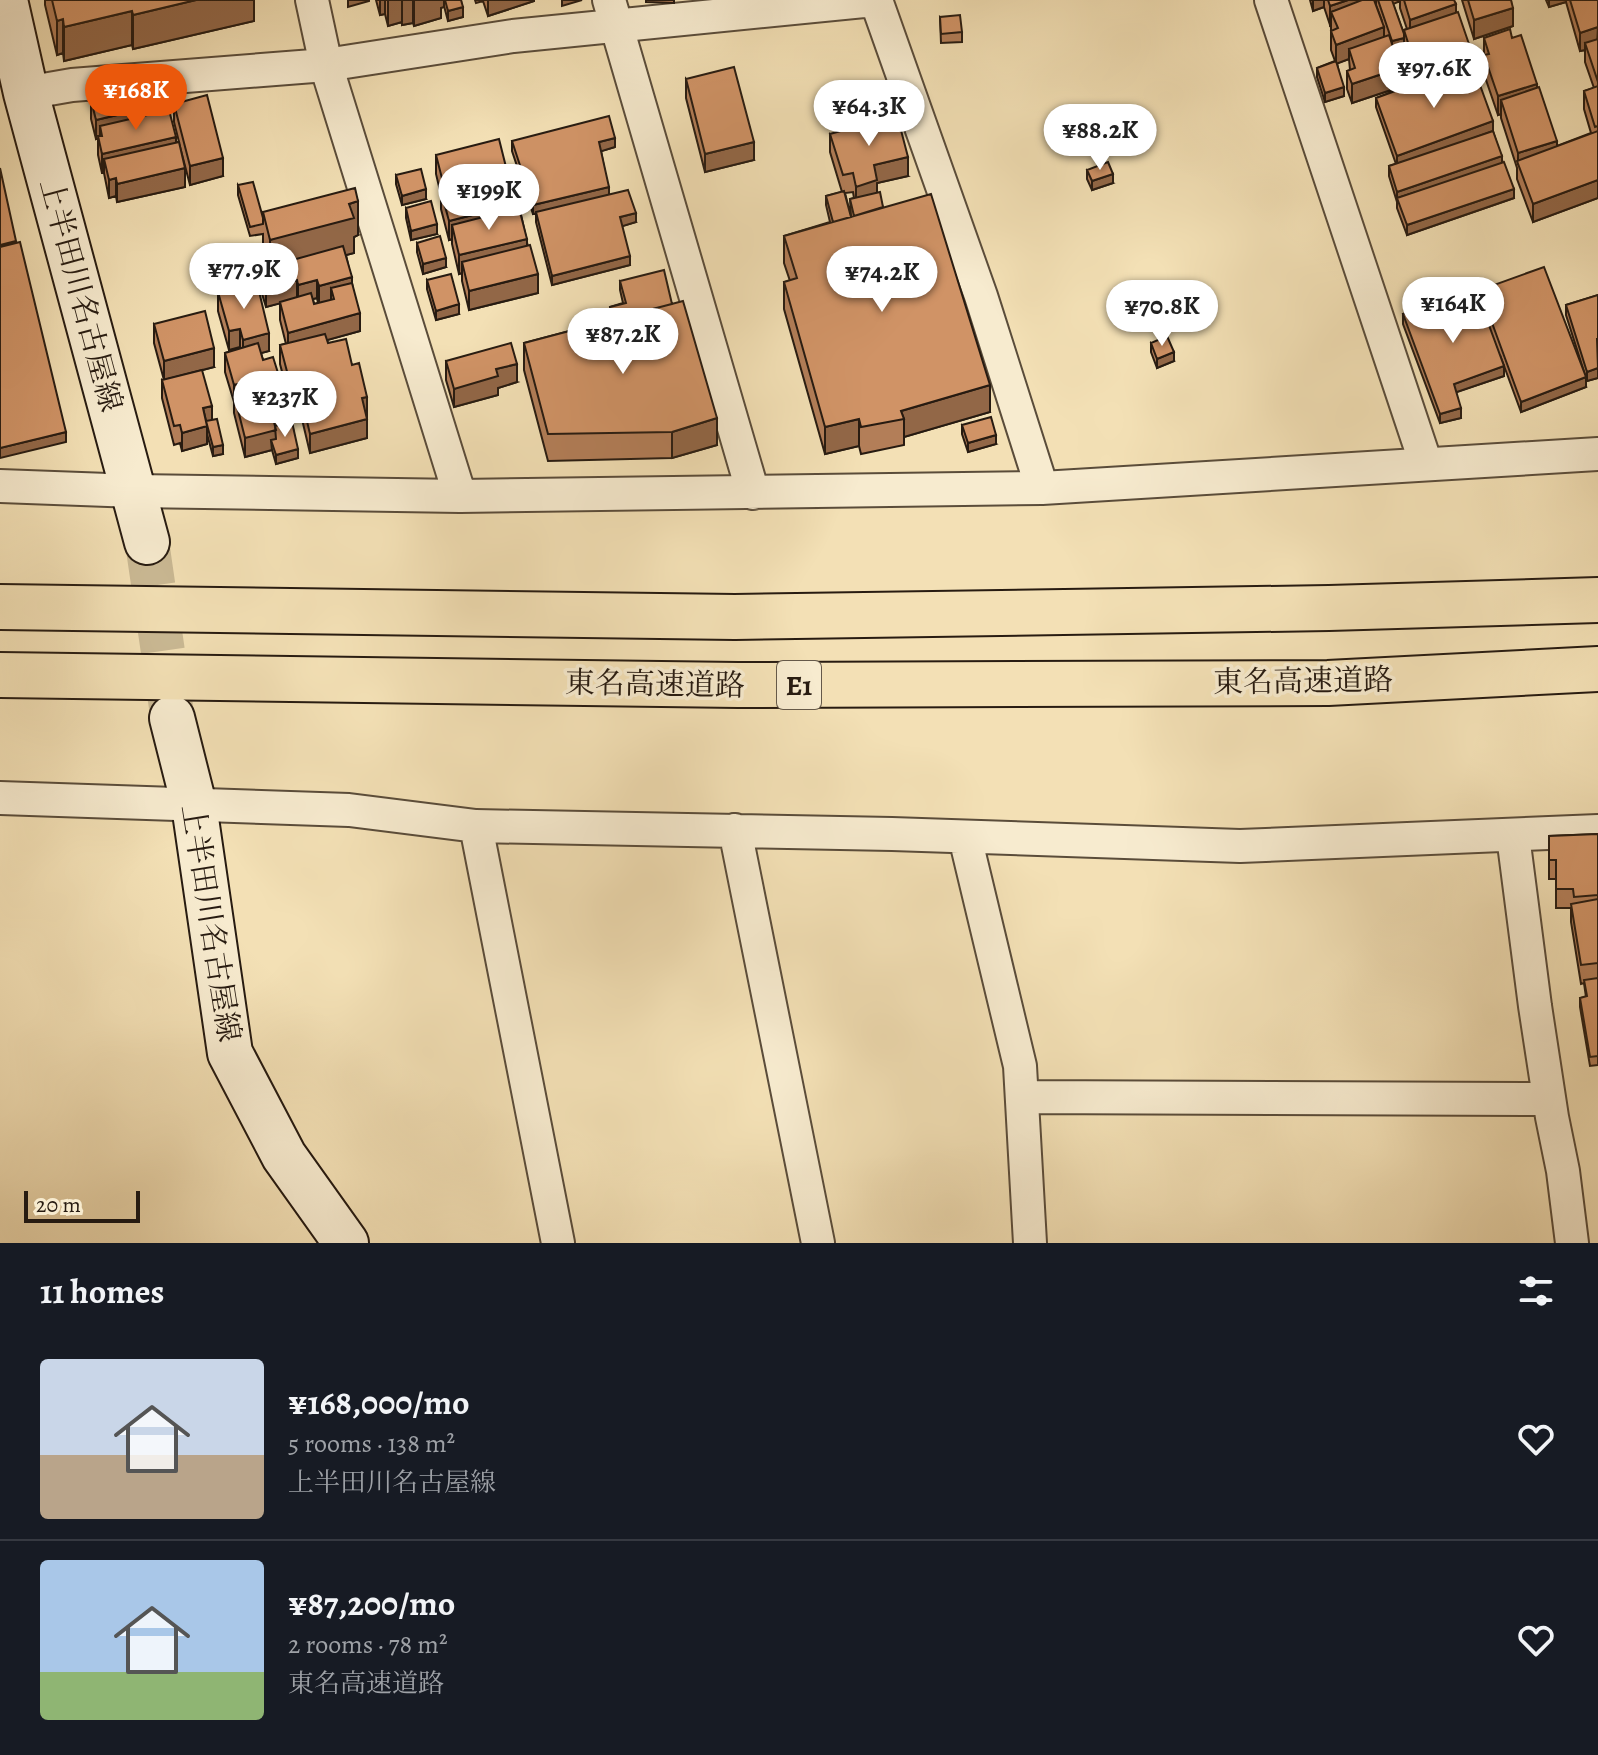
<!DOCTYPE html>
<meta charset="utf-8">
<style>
body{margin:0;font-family:Alegreya,"Noto Serif JP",serif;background:#20242c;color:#f1f3f6;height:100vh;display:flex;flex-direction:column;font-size:30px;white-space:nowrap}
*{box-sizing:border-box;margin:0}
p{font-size:26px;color:#9ea1a6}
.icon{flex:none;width:44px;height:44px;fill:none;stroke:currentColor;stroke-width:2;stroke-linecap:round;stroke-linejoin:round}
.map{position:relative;height:1243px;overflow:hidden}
.panel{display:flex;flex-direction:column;background:#171b24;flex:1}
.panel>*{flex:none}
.scale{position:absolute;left:24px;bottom:20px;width:116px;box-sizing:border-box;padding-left:8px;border:4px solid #271b11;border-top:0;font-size:22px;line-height:28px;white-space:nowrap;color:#271b11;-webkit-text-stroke:6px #f7ebcf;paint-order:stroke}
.price{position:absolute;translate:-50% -68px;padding:0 18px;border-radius:28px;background:#fff;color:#222;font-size:26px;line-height:52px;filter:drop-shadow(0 2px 4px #0008)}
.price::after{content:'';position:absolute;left:50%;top:48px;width:24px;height:18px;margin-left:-12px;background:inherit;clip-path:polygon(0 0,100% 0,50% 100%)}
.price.selected{background:#ea580c;color:#fff}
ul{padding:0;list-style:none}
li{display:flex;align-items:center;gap:24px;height:200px;padding:0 40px}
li+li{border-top:2px solid #363941}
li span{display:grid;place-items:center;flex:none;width:224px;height:160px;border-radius:8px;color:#555}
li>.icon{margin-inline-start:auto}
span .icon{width:96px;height:96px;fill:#fffc;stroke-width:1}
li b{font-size:34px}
h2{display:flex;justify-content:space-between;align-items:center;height:96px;padding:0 40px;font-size:34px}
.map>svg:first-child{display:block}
</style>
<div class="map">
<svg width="1598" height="1243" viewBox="0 0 1598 1243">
<rect width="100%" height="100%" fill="#f3e0b5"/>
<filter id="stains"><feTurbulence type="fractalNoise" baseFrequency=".0025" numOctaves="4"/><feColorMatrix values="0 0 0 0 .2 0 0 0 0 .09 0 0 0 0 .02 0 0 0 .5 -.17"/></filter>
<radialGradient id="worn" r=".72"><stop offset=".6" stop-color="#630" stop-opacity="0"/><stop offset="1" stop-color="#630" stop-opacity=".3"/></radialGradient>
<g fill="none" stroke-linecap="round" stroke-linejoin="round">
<!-- secondary-tunnel -->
<path stroke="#cab994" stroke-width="44" stroke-dasharray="44 22" stroke-linecap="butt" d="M147,542l25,172"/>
<defs>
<path id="street" d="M312,0l14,65 134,431
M609,0l144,493
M876,0l105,296 61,192
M1271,0l155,464
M26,93l46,-8 254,-20 187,-29 361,-36
M0,486l135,5 325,5 582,-8 556,-34
M0,798l349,12 127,16 416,8 348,12 358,-15
M476,826l82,417
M735,830l83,413
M1513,836l22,170 17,111 11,54 9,72
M965,837l55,229 10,177
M1022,1097l527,2"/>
<path id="secondary" d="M5,0l21,93 121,449
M172,718l22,87 36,248 54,103 62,87"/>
<path id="highway" d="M0,607l735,10 594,-9 269,-8
M0,675l738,10 590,-2 270,-14"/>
</defs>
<!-- street casing -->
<use href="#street" stroke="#5a4c3a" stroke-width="36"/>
<!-- secondary casing -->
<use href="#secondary" stroke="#271b11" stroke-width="48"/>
<!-- highway casing -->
<use href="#highway" stroke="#271b11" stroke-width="48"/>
<!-- street -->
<use href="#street" stroke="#f7ebcf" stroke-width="32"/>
<!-- secondary -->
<use href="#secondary" stroke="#f7ebcf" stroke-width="44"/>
<!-- highway -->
<use href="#highway" stroke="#f3e0b5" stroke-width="44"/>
</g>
<!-- wall -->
<path fill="#b37e58" stroke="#271b11" stroke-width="2" fill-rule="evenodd" d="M45,0h209v21l-121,28 -1,-4 -68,16 -1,-8 -6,2 -12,-50z
M376,0h85l2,17 -15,4 -4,-15 -3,2v10l-27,8 -1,-3 -11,2v-3l-14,4 -3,-12 -5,1z
M475,0h59v1l-46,15 -5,-15 -7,2z
M646,0h28v3l-28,-1z
M1310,0h64l8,21 -6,-16v-5h78l2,13 14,51 23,67 21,67 -107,37 -10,-27v-6l-8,-26v-10l7,-2 -20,-57v-9l39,-15 -11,-36 -10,3 6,37 -48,16 -5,-14v-18l3,-1 -1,-11 -12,4 7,33 -19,6 -8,-25v-9l18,-7 -4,-11v-26l-1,1 -6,-18 -11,4zM1400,1v7l7,21 -3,1v4l-11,-30z
M1462,0h49l2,26 -39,13z
M1546,0h52v198l-65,24 -16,-43v-11l-16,-50v-4l-3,1 -14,-41v-36h28l25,50 20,58 34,-13 -7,-24v-18l10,-3 -9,-26v-12l-5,1 -14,-49 -17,5z
M940,17l22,15v10l-21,1z
M686,79l68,81 -49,12 -19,-74z
M128,85l40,25 8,32h3l-5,-20v-18l49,72 -33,9 -11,-42 6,44 -68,15 -1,-6 -7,2 -5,-25h-2l-4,-18v-17l-2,1 -5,-20v-19h3v-14z
M830,134l78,42 -31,7v9l6,15 107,205 -86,25v8l-43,9 -2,-8 -34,8 -41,-145v-27l6,-1 -6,-18v-27l46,-14 -4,-17v-9l16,-4 -12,-40zM853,192l1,6 -4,1 1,18 -6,-24z
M512,141l103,6 -14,4 8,43 27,28 -14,4 8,39 -78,20 -16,-63v-8h-3l-21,-63z
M436,155l71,19 13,36 18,83 -69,17 -7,-29v-8l-3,1 -7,-30v-5l-3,1 -8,-31v-14l-5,-21z
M1087,170l26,13 -21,7 -5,-11z
M396,175l30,24 -24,6 -6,-21z
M238,185l25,33v-6l95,23 -4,2v16l-8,2 6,28 8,48 -33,9 1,3 24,22 15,50v23l-57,15 -9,-38 -7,2 -14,-53v-19l6,-1 -6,-24v-17l-14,4 -6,-20v-18l8,-2 -5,-21v-12l-13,2 -12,-41zM317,298l1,5 -4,1 -1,-5z
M406,208l31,26 -26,6 -5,-22z
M417,243l29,24 -23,7 -6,-22z
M427,280l32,34 -23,6 -9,-31z
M620,281l52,23 45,141 -45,13 -124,3 -24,-91v-27l87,-23 -1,-13 13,-4 -3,-13z
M1480,290l106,97 -65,25 -21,-57 4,21 -48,16 5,26 -21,5 -37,-99v-10l77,-15z
M218,292l51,59 -8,2 2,7 15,23 14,39 6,36 -22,6 -4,-14 -27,7 -11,-44v-11l-9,-30v-19l15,-4v-2l-11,3 -11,-39z
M1598,295v83l-11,3 -21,-66v-10z
M154,324l60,43 -50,13 -10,-37z
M1151,343l23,18 -17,7 -6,-16z
M446,361l71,21 -19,6v7l-44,12 -8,-27z
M162,380l50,40 11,34 -10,2 -6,-22v10l-25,7 -2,-8 -6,2 -12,-47z
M962,425l34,19 -28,8 -6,-18z
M1598,834v231l-8,1 -10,-59v-9l6,-1 -2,-14 -3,1 -10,-62v-14h-15v-29h-7v-43z"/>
<!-- shaded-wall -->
<path fill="#926747" stroke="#271b11" stroke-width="2" d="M196,0h58v21l-121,28v-34z
M348,0h21v1l-21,6z
M380,0h5v14l-5,1z
M388,0h14v22l-14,4z
M402,0h11v23l-11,2z
M414,0h30v7l-3,1v10l-27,8z
M488,0h46v1l-46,15z
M562,0h20l-20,6z
M1313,0h11v7l-11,4z
M1348,0h23l-40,12v12l-1,1v-19z
M1549,0h17v2l-17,5z
M1456,4v18l-46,16v-18z
M463,7v10l-15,4v-10z
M1513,8v18l-39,13v-19z
M132,11v34l-68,16v-34z
M63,19v34l-6,2v-34z
M1384,27v19l-35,3v10l-13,5v-19z
M1598,27l-1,19 -12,-3v7l-5,1v-18z
M1404,38v9l-12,4v-10z
M1470,47v18l-55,18v-18z
M1400,68v19l-48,16v-19z
M1537,84v18l-36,-2v14l-3,1v-19z
M1344,87v9l-19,6v-9z
M168,103v19l-68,4v12l-4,1v-19z
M1493,121v10l-96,35v-10z
M176,137v19l-72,3v14h-2v-19z
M615,138v9l-16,5v-10z
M1557,141v18l-39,5v-11z
M754,142v18l-49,12v-18z
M1502,156v9l-105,33v4v-10z
M908,157v19l-31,7v16l-21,6v-18l18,-22z
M223,158v18l-33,9v-19z
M185,168v19l-68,15v-18z
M507,171v18l-63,12v-15z
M1113,174v9l-21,7v-9z
M116,178v18l-7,2v-18z
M1598,180v18l-65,24v-18z
M609,187v9l-76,18v-9z
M426,189v10l-24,6v-9z
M1514,189v9l-107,37v-10z
M358,201v34l-4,2v16l-84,22v-35l79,-36z
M520,203v19l-68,3v14l-3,1v-19z
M636,213v9l-16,5v-10z
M437,224v10l-26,6v-9z
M527,239v19l-65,4v11l-3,1v-19z
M630,256v9l-78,20v-9z
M446,258v9l-23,7v-10z
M538,274v19l-69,17v-19z
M352,277v19l-21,-8v14l-12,3v-19z
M297,280v19l-31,8v-18z
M317,280v18l-19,5v-18z
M459,304v10l-23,6v-9z
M360,313v18l-72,20v-18z
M240,329v18l-11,3v-19z
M269,333v18l-26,7v-18z
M214,348v19l-50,13v-19z
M1174,352v9l-17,7v-9z
M517,364v18l-19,6v7l-44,12v-18l42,-20z
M1504,366v10l-50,17v-9z
M1598,368v10l-11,3v-9z
M278,373v18l-44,5v-11z
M1586,377v10l-65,25v-10z
M990,385v27l-86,25v-18l-3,-8z
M301,396v19l-7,2v-19z
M367,397v18l-5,2v-19z
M212,406v18l-5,1 -4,-17z
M1461,408v10l-21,5v-9z
M292,413v18l-16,18 -5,-9 1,10 -27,7v-19l28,-20z
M717,418v27l-45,13v-26z
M367,419v19l-57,15v-19z
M859,419v27l-34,8v-27z
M207,426v18l-25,7v-18z
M66,432v10l-66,16v-10z
M996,435v9l-28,8v-9z
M223,445v9l-10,2v-9z
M298,449v9l-22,6v-9z"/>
<!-- building -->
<path fill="#d09366" stroke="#271b11" stroke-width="2" d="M52,0h144l-63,15 -1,-4 -68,16 -1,-8 -6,2z
M445,0h16l2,7 -15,4z
M1328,0h20l-18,6z
M1362,0h12l10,27 -48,18 -5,-14 7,-3 -7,-16z
M1378,0h14l12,34v4l-12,3z
M1404,0h50l2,4 -46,16z
M1468,0h43l2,8 -39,12z
M1570,0h28v27l-18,6z
M1458,12l12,35 -55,18 -11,-35z
M960,15l2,17 -21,2 -1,-17z
M1510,29l2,9 9,-3 16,49 -39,12 -14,-41 5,-1 -5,-16z
M1389,35l11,33 -48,16 -5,-13 8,-3 -6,-19z
M1598,39v43l-13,-39z
M1336,61l8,26 -19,6 -8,-25z
M1472,63l21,58 -96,35 -21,-58z
M734,67l20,75 -49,12 -19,-75z
M162,77l6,26 -72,17 -5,-20 6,-1 -3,-13 32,-7 2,6z
M1598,86v40l-3,1 -11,-36z
M1539,87l18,54 -39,12 -17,-53z
M207,95l16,63 -33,8 -16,-62z
M169,110l7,27 -74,17 -4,-18h4l-2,-10z
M897,115l11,42 -34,8 3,15 -21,7 -3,-14 -10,2 -13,-41z
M609,116l6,22 -16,4 10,45 -76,18 -21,-64z
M1493,131l9,25 -105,36 -8,-26z
M1598,131v49l-65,24 -16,-43z
M499,139l8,32 -63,15 -8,-31z
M179,142l6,26 -68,16 -1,-6 -7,2 -5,-21z
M1108,162l5,12 -21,7 -5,-11z
M1504,162l10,27 -107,36 -10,-27z
M0,168l16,73 -16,4z
M421,169l5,20 -24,7 -6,-21z
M512,173l8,30 -71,18 -8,-30z
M253,182l10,36v6l-13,3 -12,-42z
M355,188l3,13 -9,3 5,14 -84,22 -7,-28z
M628,190l8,23 -16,4 10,39 -78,20 -16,-64z
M844,191l7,26 -18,5 -7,-26z
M880,192l3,15 -29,9 -4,-17z
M931,194l59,191 -89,26 3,8 -43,8 -2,-8 -34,8 -41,-145 13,-4 -13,-42z
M431,201l6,23 -26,7 -5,-23z
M519,208l8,31 -68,16 -7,-30z
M440,236l6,22 -23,6 -6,-21z
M20,242l46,190 -66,16v-201z
M530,245l8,29 -69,17 -7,-29z
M343,246l9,31 -33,9 -2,-6 -19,5 -1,-5 -31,9 -6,-20z
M1544,267l42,110 -65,25 -41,-112z
M664,270l8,34 -59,15 -3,-12 16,-4 -6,-22z
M451,274l8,30 -23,7 -9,-31z
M257,283l12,50 -26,7 -3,-11 -11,2 -11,-39z
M352,283l8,30 -72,20 -8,-31 31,-9 3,11 20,-5 -3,-11z
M1476,290l28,76 -50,18 7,24 -21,6 -37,-100z
M1598,295v44h-1l1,29 -11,4 -21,-67z
M683,301l34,117 -45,14 -124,2 -24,-91z
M205,311l9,37 -50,13 -10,-37z
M325,334l3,9 18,-4 6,26 7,-2 8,34 -5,1 5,21 -57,15 -9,-38 -7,2 -14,-53z
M1167,336l7,16 -17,7 -6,-16z
M258,343l5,17 10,-3 5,16 -44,12 -9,-32z
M511,343l6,21 -21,5 2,7 -44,13 -8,-28z
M202,370l10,36 -9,2 4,18 -25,7 -2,-8 -6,1 -12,-46z
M283,381l9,32 -19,5 3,12 -31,8 -11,-44z
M991,417l5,18 -28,8 -6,-18z
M217,419l6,26 -10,2 -7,-26z
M292,422l6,27 -22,6 -5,-15 5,-1 -1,-13z
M1598,834v61l-24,2 -1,-8h-17v-29h-7v-24z
M1598,899v64l-17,2 -10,-61z
M1598,978v78l-8,1 -10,-59 7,-2 -3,-16z"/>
<g text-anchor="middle" stroke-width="7" stroke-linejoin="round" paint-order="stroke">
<!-- shield labels -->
<rect fill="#f7ebcf" stroke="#65594a" stroke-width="2" x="777" y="661" width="44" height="48" rx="6"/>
<g font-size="28" font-weight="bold" fill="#271b11">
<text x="799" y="695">E1</text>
</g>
<!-- street labels -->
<g font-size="30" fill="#271b11" stroke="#f7ebcf">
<text transform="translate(81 295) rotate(75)" y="10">上半田川名古屋線</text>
<text transform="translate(1303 681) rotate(-1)" y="10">東名高速道路</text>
<text transform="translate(655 684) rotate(1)" y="10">東名高速道路</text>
<text transform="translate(211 923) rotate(81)" y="10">上半田川名古屋線</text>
</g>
</g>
<rect width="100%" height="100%" filter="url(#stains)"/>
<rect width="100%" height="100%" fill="url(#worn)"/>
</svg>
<div class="scale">20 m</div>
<b class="price" style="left:1434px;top:110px">¥97.6K</b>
<b class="price selected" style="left:136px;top:132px">¥168K</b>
<b class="price" style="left:869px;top:148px">¥64.3K</b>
<b class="price" style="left:1100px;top:172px">¥88.2K</b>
<b class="price" style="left:489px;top:232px">¥199K</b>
<b class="price" style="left:244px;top:311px">¥77.9K</b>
<b class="price" style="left:882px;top:314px">¥74.2K</b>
<b class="price" style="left:1453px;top:345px">¥164K</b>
<b class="price" style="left:1162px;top:348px">¥70.8K</b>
<b class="price" style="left:623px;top:376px">¥87.2K</b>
<b class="price" style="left:285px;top:439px">¥237K</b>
</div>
<section class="panel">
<h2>11 homes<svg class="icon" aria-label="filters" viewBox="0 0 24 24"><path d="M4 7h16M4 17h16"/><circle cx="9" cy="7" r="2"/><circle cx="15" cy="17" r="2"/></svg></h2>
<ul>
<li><span style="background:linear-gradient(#c9d6e8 60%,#b9a48a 0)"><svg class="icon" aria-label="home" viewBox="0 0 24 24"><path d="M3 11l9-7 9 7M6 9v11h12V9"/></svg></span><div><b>¥168,000/mo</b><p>5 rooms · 138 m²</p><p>上半田川名古屋線</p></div><svg class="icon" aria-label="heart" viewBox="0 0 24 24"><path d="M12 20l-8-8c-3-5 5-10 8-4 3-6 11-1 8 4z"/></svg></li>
<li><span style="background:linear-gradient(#a9c7e8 70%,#8fb573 0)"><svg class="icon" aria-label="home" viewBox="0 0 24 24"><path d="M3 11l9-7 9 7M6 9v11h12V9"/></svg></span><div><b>¥87,200/mo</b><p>2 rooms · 78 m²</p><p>東名高速道路</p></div><svg class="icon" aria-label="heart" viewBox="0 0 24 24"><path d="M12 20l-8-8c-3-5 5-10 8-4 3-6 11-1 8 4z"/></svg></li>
</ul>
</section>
